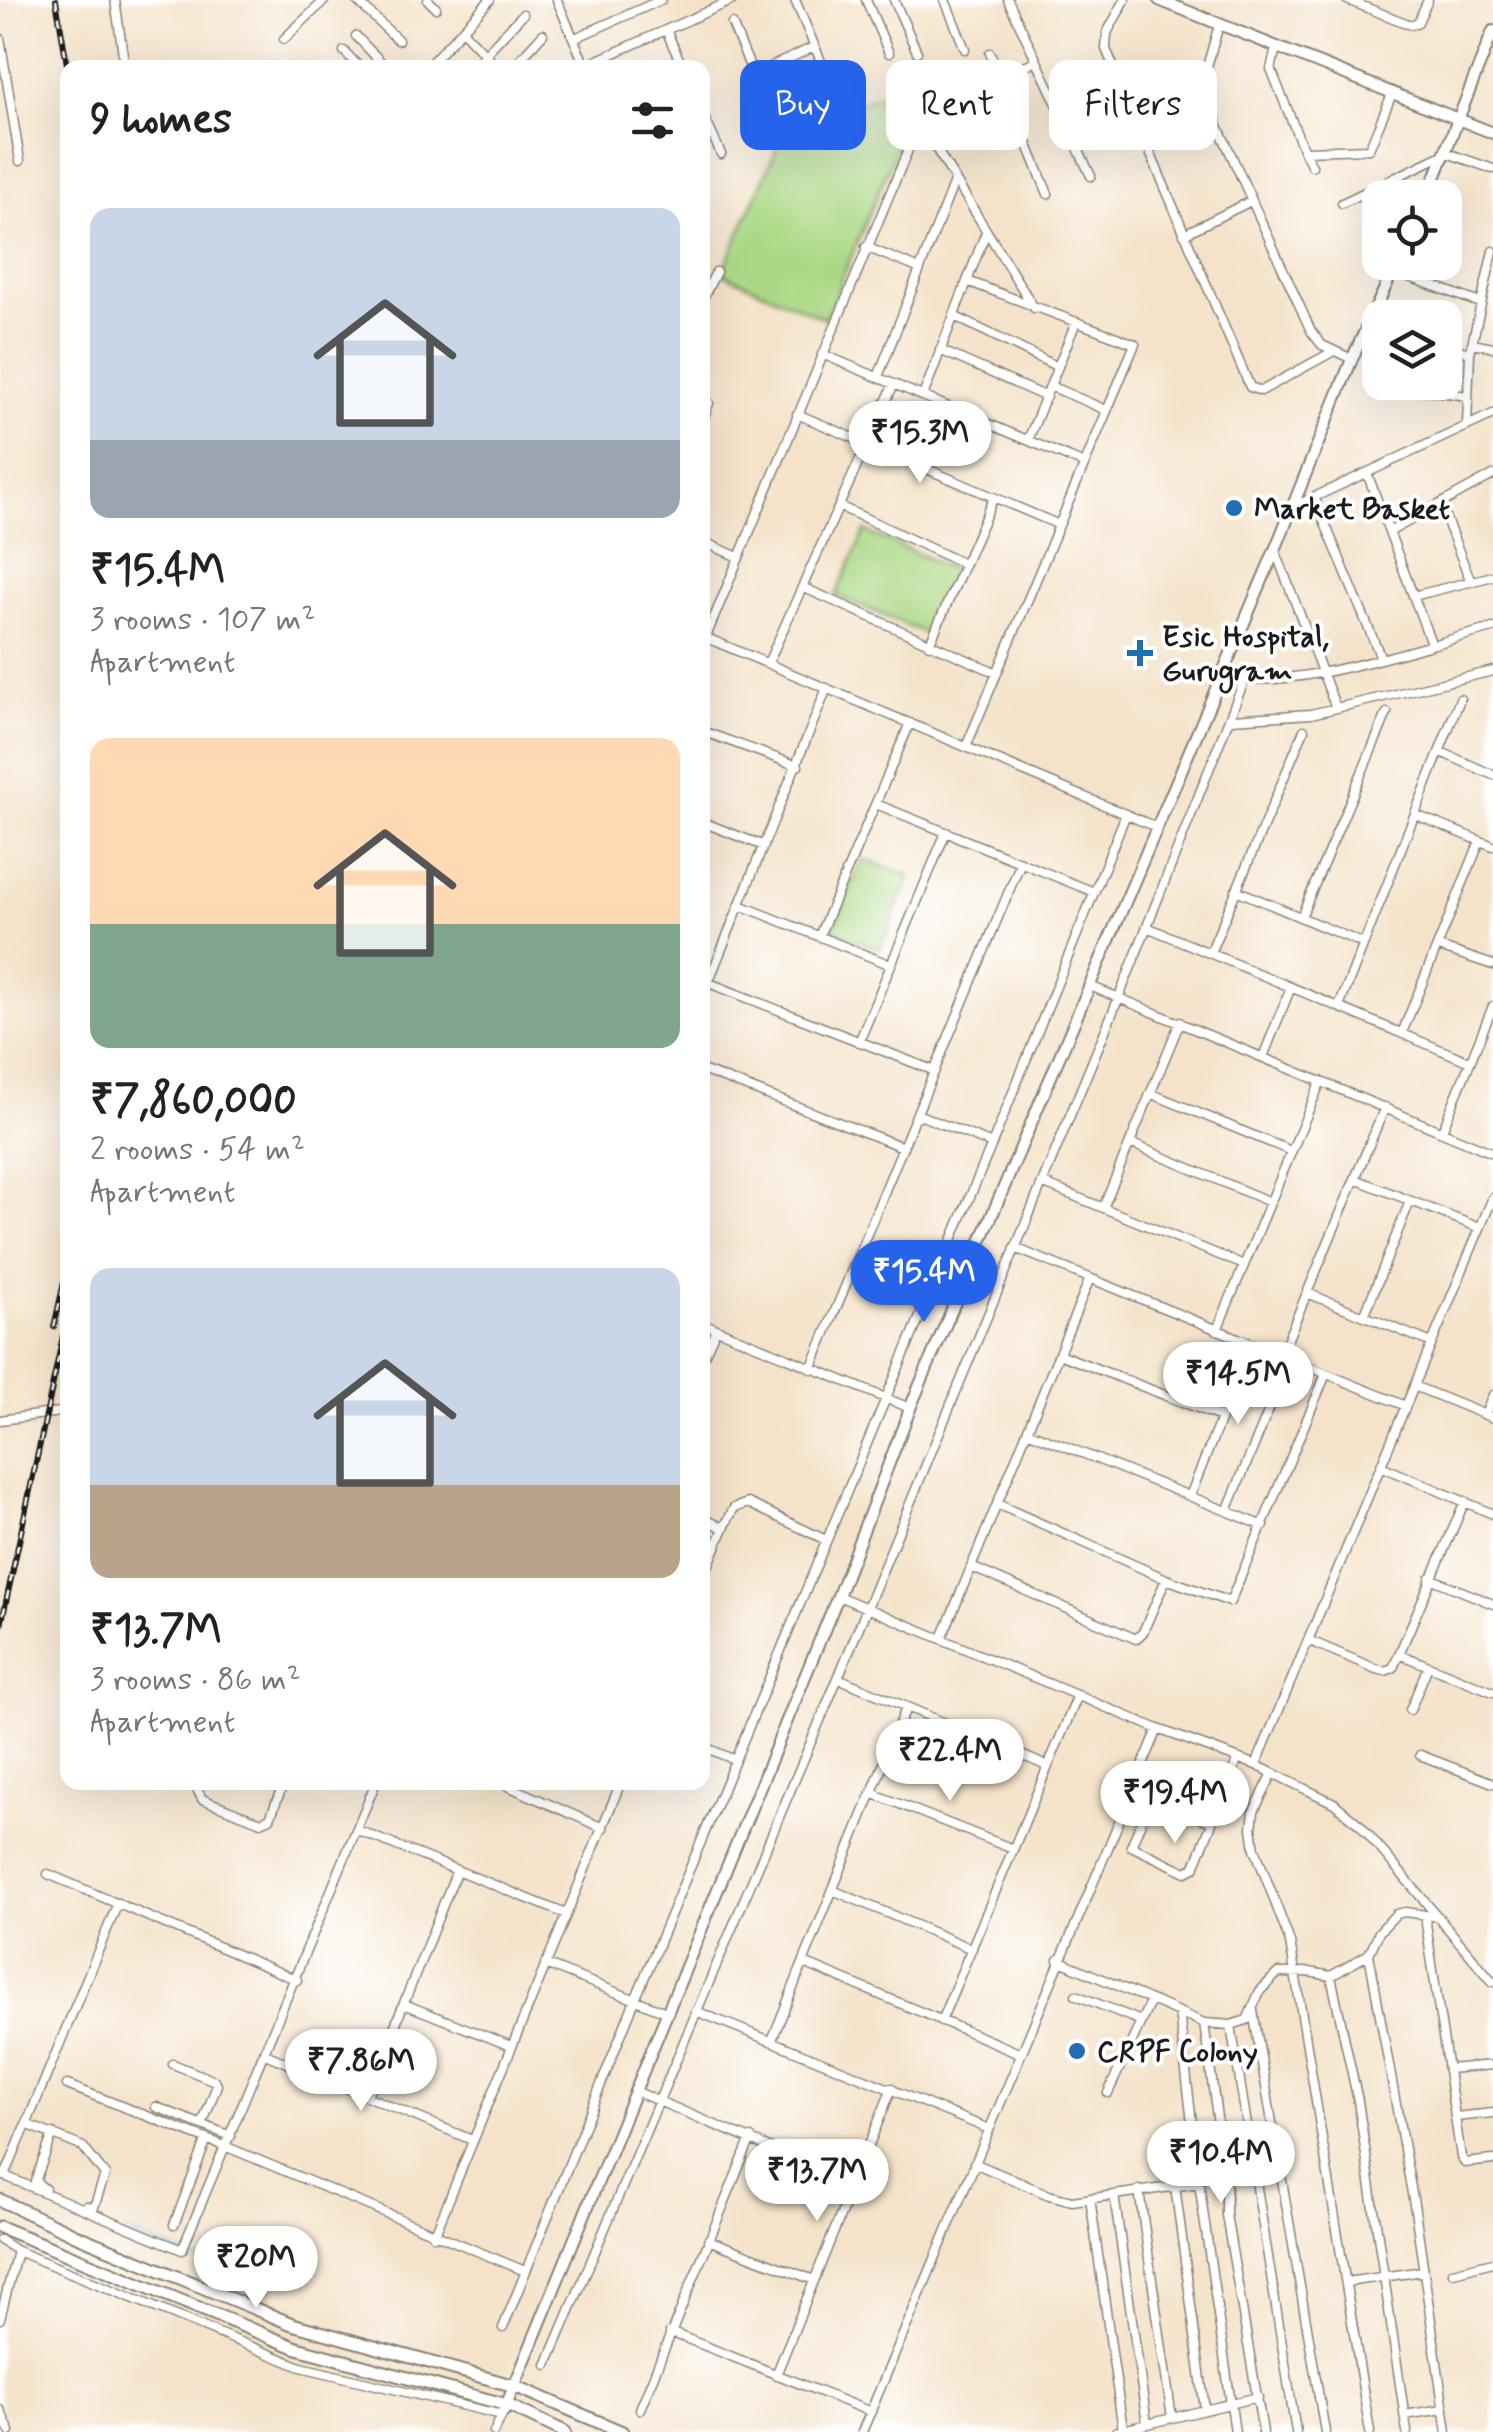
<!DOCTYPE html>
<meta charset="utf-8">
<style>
body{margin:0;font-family:Mynerve,sans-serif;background:#f2f2f2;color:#222;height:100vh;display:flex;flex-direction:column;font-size:38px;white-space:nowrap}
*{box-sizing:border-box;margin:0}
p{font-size:32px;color:#767676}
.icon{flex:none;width:55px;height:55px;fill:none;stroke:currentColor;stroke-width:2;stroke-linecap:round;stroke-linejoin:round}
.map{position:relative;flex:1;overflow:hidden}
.side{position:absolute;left:60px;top:60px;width:650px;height:1730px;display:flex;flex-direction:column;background:#fff;border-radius:20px;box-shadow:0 10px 40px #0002}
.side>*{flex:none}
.top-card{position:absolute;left:740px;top:60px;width:602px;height:90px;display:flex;gap:20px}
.tools{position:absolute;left:1362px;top:180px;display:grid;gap:20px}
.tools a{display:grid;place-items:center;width:100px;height:100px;border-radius:20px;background:#fff;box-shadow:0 10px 40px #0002;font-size:50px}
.price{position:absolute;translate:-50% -85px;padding:0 22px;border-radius:35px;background:#fff;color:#222;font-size:32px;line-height:65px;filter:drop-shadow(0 2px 5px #0008)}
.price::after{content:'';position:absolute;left:50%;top:60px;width:30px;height:22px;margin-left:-15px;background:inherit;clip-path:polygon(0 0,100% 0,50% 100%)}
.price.active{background:#2563eb;color:#fff}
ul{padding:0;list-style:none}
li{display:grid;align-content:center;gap:20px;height:530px;padding:0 30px}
li span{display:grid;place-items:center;height:310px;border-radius:20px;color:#555}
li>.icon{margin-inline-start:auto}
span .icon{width:180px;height:180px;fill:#fffc;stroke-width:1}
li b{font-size:42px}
h2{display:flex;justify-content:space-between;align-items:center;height:120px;padding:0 30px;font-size:42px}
.pill{padding:0 35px;border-radius:20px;background:#fff;box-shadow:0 10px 40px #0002;font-size:35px;line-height:90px}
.pill.active{background:#2563eb;color:#fff}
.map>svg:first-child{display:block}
</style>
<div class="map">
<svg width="1493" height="2432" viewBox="0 0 1493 2432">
<rect width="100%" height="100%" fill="#fff"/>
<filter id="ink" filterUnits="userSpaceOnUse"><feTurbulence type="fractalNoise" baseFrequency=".01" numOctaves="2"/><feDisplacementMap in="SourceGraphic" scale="20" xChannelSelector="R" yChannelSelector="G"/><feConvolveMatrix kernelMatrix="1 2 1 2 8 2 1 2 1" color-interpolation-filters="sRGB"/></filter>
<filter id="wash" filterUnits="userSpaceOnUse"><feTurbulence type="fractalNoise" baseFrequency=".0048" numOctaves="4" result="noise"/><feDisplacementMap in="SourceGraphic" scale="40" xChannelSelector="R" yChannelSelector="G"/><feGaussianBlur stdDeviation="2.25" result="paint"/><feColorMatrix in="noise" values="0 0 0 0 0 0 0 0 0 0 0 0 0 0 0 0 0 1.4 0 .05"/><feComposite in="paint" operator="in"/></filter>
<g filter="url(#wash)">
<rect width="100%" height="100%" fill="#f4e3ca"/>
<!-- green -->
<path fill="#abd884" stroke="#647a50" stroke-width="2.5" d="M890,90l18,32 -83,197 -103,-46 61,-138z
M865,531l90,39 -31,63 -88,-38z
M862,859l48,17 -30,73 -48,-18z"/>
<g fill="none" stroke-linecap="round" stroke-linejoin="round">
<!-- stream -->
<path stroke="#60c2de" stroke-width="2.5" d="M124,2232l148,56"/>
</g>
</g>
<g filter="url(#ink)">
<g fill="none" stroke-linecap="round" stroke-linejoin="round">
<defs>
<path id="minor" d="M115,0l10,68
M356,0l42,40
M428,0l8,8
M557,0l29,68
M795,0l47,111
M866,0l23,53
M894,0l23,52
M945,0l20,49
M1008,0l83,176
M1125,0l-18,33 -1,16 144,338 11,4 73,-40
M1347,0l64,25 7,-3 10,-22
M732,24l46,109
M1219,25l-15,52v18l107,236 11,14 30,14
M666,30l17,38
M463,31l35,37
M356,36l31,32
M0,38l20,123
M575,38l86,-38
M284,39l41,-39
M1276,48l-5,21 33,82 65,-2 23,-55
M344,51l16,17
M990,53l58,141
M585,66l148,-66
M426,68l64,-68
M472,68l51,-54
M512,68l31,-34
M753,75l61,-28
M999,76l37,-15
M702,112l19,42
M1304,151l8,15
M1342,203l105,-50 46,16
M1184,234l67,-33
M866,247l54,22
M1393,271l87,32
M702,300l14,-28
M954,316l104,51
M1472,343l21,4
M1445,346l25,7
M940,350l106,47
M822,354l260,109
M878,377l76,-195
M1050,386l56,24
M1401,386l66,10
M923,396l63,-164
M702,399l7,4 -7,20
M797,414l260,110
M1467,424l3,-71 23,-102
M1028,440l48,-118
M1367,473l64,170
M1314,497l67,161
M1440,504l31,78
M839,506l125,58
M1293,507l200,-93
M1389,532l104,-57
M702,541l36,16
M1275,550l61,158
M802,587l195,86
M1413,596l80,-20
M702,636l454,191
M706,637l212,-511 6,3 110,179
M929,645l65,-148
M768,663l126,-279
M1219,677c81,14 194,-29 274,-49
M1231,719l80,-5 182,-43
M702,731l96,35
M966,747l169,-403 -168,-63
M1441,752l52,23
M876,804l218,88
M1416,815l77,31
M702,822l62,24
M1236,890l128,54
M740,905l151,60
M1301,917l86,-204
M1147,927l323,135
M819,936l91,-213
M1439,947l54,18
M1210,953l94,-223
M709,983l226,88
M1090,986l403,167
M702,998l125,-310
M1339,1007l121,-308
M1402,1033l78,-192
M859,1042l87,-210
M1263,1057l28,-70
M702,1070l201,77
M1150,1093l141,58
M917,1114l75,30
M1442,1131l51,-125
M1130,1143l140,59
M1355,1179l125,49
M1042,1183l202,82
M1103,1208l77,-186
M1015,1248l391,158
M1307,1293l125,50
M1364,1316l46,-115
M702,1323l208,85
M1217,1330l104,-249
M1059,1354l162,63
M1281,1355l104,-248
M702,1360l14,-31
M811,1369l210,-507
M1414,1386l79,32
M1485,1415l8,-20
M0,1420l68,-9
M1027,1431l237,95
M1381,1466l112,48
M1190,1496l61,-153
M997,1504l169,75 64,23 96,-228
M1227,1511l63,-152
M702,1518l22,10 -22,53
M724,1528l10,-20 14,-5 78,37
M971,1567l165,72 7,-7 23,-53
M1430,1578l63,26
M838,1596l320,133 98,36 78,38 27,23 132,156
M942,1638l148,-360
M1308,1640l68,29 9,2 8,-3 72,-167
M1399,1654l94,38
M838,1678l209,88
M1410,1710l18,-44
M702,1746l33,14
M1420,1755l73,28
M1256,1765l237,-568
M1272,1775l-18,36 -2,17 3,21 35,93 80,490
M198,1782l-1,7 5,10 59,23 9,-4 14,-36
M499,1782l104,46
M874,1794l139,55
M1212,1822l-58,-22 -5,3 -18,43 55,26 8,-4 44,-110
M357,1830l209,84
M48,1874l249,106
M835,1891l137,58
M1425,1917l36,240 4,6 28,-3
M1369,1954l46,256 32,222
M1058,1960l146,63 27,2 16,-5 13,-29 18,-18 31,-1 22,4 38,-22 10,-22 17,-18 9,-2 34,5
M804,1963l215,90
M545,1964l121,48
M1331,1976l27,125 49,331
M1076,1995l65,26
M404,2004l107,42
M696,2011l293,118
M1253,2011l72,421
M1179,2012l20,171 36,249
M941,2021l137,-326
M1204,2023l22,159v33l37,217
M1231,2025l65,407
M772,2040l134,-332
M265,2054l207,86
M173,2064l42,17 2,4 -15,40
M1448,2069l45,-4
M67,2085l160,62 298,124
M635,2091l219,93
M1108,2093l43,-93
M367,2096l90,-226
M156,2107l75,29
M1456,2117l37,-4
M26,2124l57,23 22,28 -11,32 -8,-1
M974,2163l75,32 23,6 127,-18
M0,2174l182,76 194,-468
M5,2176l113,-273
M1175,2186l30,224
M45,2189l-10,-8 18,-47
M1139,2190l33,228
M1114,2195l33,229
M1090,2198l33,232
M174,2225l33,-86
M434,2236l187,-454
M0,2240l17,11 284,116 201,48
M708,2240l106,40
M1453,2272l40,-10
M1346,2282l78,-11
M0,2319l17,-68
M503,2328l132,-328 357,-856 134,-330
M670,2332l201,80
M547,2365l291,-687 281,-681 125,-316
M776,2375l116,-287
M640,2409l111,-271
M0,2410l10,22
M1404,2415l40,-6
M494,2432l8,-17
M862,2432l296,-703
M1115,2432l143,-35"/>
<path id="tertiary" d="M1159,0l334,133
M1427,198l66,-167
M504,2411l334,-815 75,-195 362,-851 77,-191 45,-97"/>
<path id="secondary" d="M0,2200l75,35 217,89 223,62 107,46
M0,2227l297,121 210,57 58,27"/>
</defs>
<!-- minor casing -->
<use href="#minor" stroke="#888073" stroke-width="11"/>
<!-- tertiary casing -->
<use href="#tertiary" stroke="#888073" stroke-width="14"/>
<!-- secondary casing -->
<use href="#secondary" stroke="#888073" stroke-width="15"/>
<!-- minor -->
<use href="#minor" stroke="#fff" stroke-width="8"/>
<!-- tertiary -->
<use href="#tertiary" stroke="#fff" stroke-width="10"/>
<!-- secondary -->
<use href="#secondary" stroke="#fff" stroke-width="11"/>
<defs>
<path id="rail" d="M56,0l12,70
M54,1327l14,-62
M0,1630l68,-317"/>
</defs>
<!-- rail casing -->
<use href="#rail" stroke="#1c1c1c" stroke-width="6"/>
<!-- rail -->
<use href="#rail" stroke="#fff" stroke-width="2.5" stroke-dasharray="8" stroke-linecap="butt"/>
</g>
</g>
<!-- markers -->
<g fill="#1f6fb2" stroke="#fff" stroke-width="4">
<circle cx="1234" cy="508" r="10"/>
<path d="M1135 638h10v10h10v10h-10v10h-10v-10h-10v-10h10z"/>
<circle cx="1077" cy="2051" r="10"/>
</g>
<g text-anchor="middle" stroke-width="8" stroke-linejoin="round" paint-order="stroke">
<!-- poi labels -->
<g font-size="30" font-weight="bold" fill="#1c1c1c" stroke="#fff" text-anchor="start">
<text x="1254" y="518">Market Basket</text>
<text x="1162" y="646">Esic Hospital,<tspan x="1162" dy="34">Gurugram</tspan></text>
<text x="1097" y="2061">CRPF Colony</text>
</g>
</g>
</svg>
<div class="tools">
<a><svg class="icon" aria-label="locate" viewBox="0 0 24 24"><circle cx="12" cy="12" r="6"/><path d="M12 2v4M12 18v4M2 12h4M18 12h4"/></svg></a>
<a><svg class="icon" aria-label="layers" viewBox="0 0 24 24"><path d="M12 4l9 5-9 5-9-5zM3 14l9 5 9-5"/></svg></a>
</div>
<b class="price" style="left:920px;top:486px">₹15.3M</b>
<b class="price active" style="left:924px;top:1325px">₹15.4M</b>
<b class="price" style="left:1238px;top:1427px">₹14.5M</b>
<b class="price" style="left:950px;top:1804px">₹22.4M</b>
<b class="price" style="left:1175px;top:1846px">₹19.4M</b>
<b class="price" style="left:361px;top:2114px">₹7.86M</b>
<b class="price" style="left:1221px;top:2206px">₹10.4M</b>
<b class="price" style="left:817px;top:2224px">₹13.7M</b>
<b class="price" style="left:256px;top:2311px">₹20M</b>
<div class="top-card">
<a class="pill active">Buy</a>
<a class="pill">Rent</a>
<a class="pill">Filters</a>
</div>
<section class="side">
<h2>9 homes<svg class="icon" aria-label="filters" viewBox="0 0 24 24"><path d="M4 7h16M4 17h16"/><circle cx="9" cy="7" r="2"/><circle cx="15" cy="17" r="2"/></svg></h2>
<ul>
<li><span style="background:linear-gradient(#c9d6e8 75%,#9aa5b1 0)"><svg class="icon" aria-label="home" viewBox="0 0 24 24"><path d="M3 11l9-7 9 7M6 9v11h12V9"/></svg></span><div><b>₹15.4M</b><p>3 rooms · 107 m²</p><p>Apartment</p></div></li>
<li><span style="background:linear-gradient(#ffd9b3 60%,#7fa58c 0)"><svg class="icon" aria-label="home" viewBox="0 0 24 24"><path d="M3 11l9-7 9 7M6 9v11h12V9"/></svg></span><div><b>₹7,860,000</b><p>2 rooms · 54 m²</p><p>Apartment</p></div></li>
<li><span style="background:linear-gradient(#c9d6e8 70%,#b9a48a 0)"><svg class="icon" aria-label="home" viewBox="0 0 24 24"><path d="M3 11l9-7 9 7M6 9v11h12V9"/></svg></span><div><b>₹13.7M</b><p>3 rooms · 86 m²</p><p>Apartment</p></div></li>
</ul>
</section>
</div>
